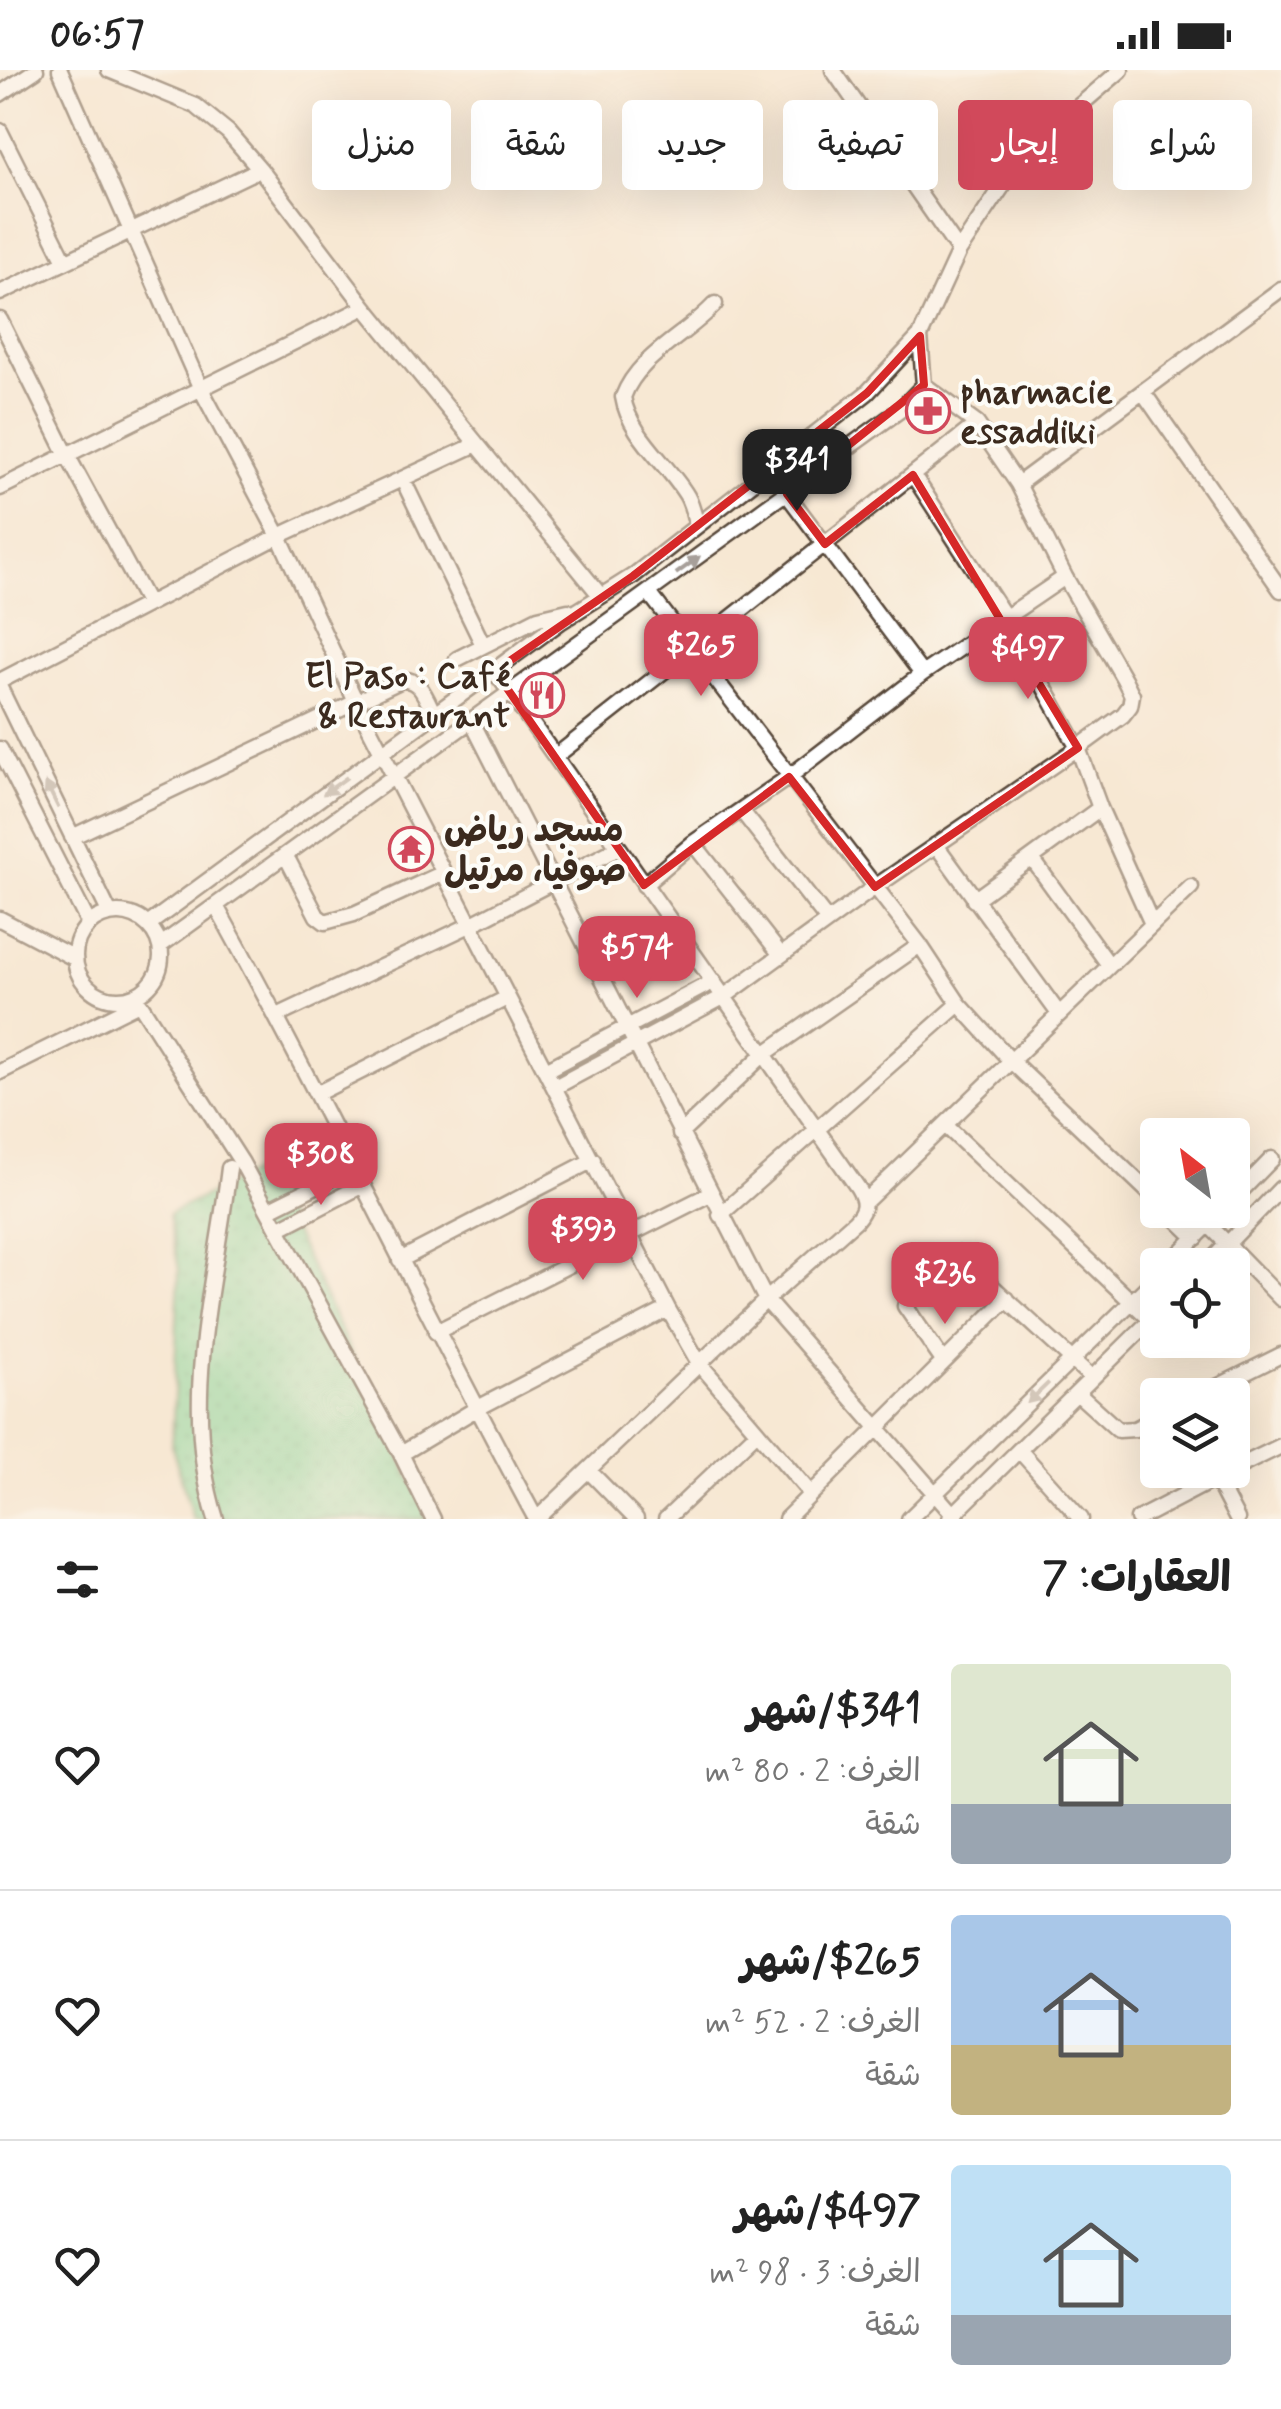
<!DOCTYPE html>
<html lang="ar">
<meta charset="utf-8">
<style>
body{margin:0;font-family:Mynerve,"Playpen Sans Arabic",sans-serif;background:#f2f2f2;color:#222;direction:rtl;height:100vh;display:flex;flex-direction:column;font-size:38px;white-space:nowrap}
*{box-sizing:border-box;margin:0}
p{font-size:32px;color:#767676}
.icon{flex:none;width:55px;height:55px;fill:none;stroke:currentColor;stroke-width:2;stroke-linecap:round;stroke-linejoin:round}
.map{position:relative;height:1449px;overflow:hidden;direction:ltr}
.details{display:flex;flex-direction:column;background:#fff;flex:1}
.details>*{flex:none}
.hud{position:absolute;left:30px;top:30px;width:1222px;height:90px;direction:rtl;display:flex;gap:20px}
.needle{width:65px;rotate:329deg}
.controls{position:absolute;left:1140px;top:1048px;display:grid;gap:20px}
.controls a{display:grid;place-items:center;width:110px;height:110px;border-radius:10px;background:#fff;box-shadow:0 10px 40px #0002;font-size:50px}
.price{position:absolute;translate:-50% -85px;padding:0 22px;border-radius:20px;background:#d1495b;color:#fff;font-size:32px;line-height:65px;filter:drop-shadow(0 2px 5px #0008)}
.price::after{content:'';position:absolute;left:50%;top:60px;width:30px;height:22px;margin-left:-15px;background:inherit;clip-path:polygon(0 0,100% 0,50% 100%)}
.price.selected{background:#222;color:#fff}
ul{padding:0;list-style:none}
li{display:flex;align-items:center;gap:30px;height:250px;padding:0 50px}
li+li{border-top:2px solid #e0e0e0}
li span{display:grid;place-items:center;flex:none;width:280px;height:200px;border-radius:10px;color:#555}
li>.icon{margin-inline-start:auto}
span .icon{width:120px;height:120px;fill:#fffc;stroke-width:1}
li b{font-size:42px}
h2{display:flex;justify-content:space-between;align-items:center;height:120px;padding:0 50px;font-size:42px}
.tag{padding:0 35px;border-radius:10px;background:#fff;box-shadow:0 10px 40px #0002;font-size:35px;line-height:90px}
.tag.selected{background:#d1495b;color:#fff}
.status{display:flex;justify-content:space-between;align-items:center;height:70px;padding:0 50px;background:#fff;direction:ltr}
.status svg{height:28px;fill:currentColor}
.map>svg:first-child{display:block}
</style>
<div class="status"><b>06:57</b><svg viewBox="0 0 49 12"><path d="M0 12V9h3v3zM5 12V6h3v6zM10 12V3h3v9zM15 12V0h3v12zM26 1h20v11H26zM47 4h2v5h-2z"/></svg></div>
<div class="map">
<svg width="1281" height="1449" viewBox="0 0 1281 1449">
<defs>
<pattern id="grass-dots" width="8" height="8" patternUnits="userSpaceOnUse" patternTransform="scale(2.5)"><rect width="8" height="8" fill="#81d79b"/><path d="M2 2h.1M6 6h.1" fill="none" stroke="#70b985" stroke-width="1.8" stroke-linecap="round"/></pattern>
</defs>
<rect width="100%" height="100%" fill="#fdfcf7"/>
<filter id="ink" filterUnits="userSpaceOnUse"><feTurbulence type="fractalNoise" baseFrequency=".01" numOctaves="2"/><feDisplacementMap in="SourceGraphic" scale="20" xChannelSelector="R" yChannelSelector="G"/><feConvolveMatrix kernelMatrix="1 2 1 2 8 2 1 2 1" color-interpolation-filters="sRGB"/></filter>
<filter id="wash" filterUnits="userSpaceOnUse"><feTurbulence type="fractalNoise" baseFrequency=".0048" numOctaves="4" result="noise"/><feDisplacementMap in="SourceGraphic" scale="40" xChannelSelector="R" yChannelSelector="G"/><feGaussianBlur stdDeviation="2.25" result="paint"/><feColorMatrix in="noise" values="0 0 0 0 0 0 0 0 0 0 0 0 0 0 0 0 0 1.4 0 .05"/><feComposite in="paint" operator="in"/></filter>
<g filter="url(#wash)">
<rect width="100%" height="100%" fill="#f7e8d3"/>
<!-- grass -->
<path fill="url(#grass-dots)" stroke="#5e805c" stroke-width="2.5" d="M263,1097l167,352h-237l-21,-72 7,-177 -10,-56z"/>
</g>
<g filter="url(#ink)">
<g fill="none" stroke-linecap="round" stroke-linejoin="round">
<defs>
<path id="minor" d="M60,0l141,319 78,147 77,166 312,607 31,54 112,131
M109,0l87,36 32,26 32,37 105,138 235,288
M833,0l126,181
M0,24l36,-24
M0,61l65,130
M0,223l260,-124
M0,250l66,133 82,151
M1143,322l138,198
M913,405l94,145 71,128 22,60 52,116
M403,410l80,165
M1018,414l263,-195
M0,418l365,-181
M787,424l135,180
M697,456c-3,-11 -5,-21 -10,-30 -19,-32 -58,-61 -64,-99 15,-41 64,-62 92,-93
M649,523l271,352 39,59 52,57 147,140
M457,589l81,-41 30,-7
M495,601l363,517c8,14 8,21 -3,33l-89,79 -229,219
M0,611l279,-145 196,-91
M0,618l110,226
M471,650l295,580 191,219
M0,679l89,175
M556,686l421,-332
M741,740l87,111
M72,767l330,-157c19,-2 25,21 33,36
M693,773l88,112
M936,775l123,169
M286,786l31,60 8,6 29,-8 89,-41
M1033,790l76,105
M644,815l49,-42 96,-66 133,-103 143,-97
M974,830l126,-92
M216,836c112,202 210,410 320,613
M75 886a43 43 0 1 1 86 0a43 43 0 1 1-86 0Z
M0,849l74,39
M149,854l411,-302 73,-46 234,-183 53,-57 39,-85 51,-76 47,-50 64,-55
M161,875l739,-535 24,-25 -4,-49
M135,926l107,167 159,291 32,65
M277,946l193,-91 148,-77
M546,1000l168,-89
M0,1002l139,-69
M555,1017l170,-91 150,-109 203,-139 45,-33 7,-9 2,-11 -8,-16 -59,-102 -47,-93 -41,-60 -53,-39
M318,1023l189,-95
M945,1055l206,195
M680,1064l84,-80 156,-109
M1232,1130l40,-41
M865,1132l326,-315
M268,1140l86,-43
M1167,1140l29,28
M720,1145l239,-211
M1209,1155l72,74
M278,1159l85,-44
M400,1190l193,-100
M1168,1195l55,-55
M1207,1195l74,-77
M436,1262l274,-138
M943,1291l-38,-55 43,-48 9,-4 135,124
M1077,1323l41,37 17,-1 23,-12
M1201,1325l80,-40
M1020,1381l61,68
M401,1384l75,-45 192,-100
M1232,1400l49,-24
M589,1401l47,48
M1212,1401l25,48
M950,1448l208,-205
M216,1449c-37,-117 -1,-234 13,-351
M666,1449l91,-87
M786,1449l221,-220
M909,1449l249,-243
M1138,1449l94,-49"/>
</defs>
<!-- minor casing -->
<use href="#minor" stroke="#574639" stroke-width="19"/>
<!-- minor -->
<use href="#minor" stroke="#fff" stroke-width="14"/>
</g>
<!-- one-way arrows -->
<defs><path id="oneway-solid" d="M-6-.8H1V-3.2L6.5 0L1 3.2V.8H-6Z" transform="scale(2.5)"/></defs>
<g fill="#a79f9a">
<use href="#oneway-solid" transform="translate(688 495) rotate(-36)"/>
<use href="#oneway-solid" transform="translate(335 716) rotate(144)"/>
<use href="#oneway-solid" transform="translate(52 725) rotate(-116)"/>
<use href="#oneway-solid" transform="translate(1038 1323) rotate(136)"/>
</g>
</g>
<!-- marked area -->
<path d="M0 0H1281V1449H0ZM920,266l4,49 -137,109 38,50 88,-69 165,273 -203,139 -86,-110 -145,108 -149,-214 138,-95 234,-183z" fill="#f7e8d3" fill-opacity=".55" fill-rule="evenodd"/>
<path fill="none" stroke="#d62828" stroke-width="8" stroke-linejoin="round" d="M920,266l4,49 -137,109 38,50 88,-69 165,273 -203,139 -86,-110 -145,108 -149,-214 138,-95 234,-183z"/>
<!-- icons -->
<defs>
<symbol id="pharmacy-ring" viewBox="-11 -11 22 22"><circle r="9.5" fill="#fdfcf7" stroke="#d1495b" stroke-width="1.5"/><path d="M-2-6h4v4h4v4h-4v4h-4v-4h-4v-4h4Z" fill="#d1495b"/></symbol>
<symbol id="restaurant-ring" viewBox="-11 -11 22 22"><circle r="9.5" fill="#fdfcf7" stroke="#d1495b" stroke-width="1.5"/><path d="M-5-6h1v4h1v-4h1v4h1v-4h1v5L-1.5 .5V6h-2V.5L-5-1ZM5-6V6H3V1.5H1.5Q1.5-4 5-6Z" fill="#d1495b"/></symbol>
<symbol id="temple-ring" viewBox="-11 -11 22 22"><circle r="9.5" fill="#fdfcf7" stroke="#d1495b" stroke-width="1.5"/><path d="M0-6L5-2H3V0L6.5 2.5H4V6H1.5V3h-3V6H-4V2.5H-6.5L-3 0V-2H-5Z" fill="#d1495b"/></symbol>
</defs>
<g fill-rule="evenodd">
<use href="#pharmacy-ring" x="903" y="316" width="50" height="50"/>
<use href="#restaurant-ring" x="517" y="600" width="50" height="50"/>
<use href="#temple-ring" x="386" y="754" width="50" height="50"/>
</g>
<g text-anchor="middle" stroke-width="8" stroke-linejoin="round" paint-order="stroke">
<!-- poi labels -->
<g font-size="35" font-weight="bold" fill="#3b2a1e" stroke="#fdfcf7" text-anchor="start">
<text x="960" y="333">pharmacie<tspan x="960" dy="40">essaddiki</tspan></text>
<text x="510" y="617" text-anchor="end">El Paso : Café<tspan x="510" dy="40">&amp; Restaurant</tspan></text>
<text x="444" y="771">مسجد رياض<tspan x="444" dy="40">صوفيا، مرتیل</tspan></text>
</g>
</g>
</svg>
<div class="controls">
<a><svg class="needle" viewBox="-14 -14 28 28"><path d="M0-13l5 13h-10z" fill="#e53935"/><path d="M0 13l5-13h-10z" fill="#767676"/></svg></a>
<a><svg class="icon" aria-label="locate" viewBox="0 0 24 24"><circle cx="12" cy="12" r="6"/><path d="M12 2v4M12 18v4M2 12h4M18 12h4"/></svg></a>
<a><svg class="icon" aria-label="layers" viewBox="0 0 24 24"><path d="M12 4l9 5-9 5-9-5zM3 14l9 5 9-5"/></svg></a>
</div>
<b class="price selected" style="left:797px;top:444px">$341</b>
<b class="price" style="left:701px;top:629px">$265</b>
<b class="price" style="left:1028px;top:632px">$497</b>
<b class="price" style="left:637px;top:931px">$574</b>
<b class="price" style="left:321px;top:1138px">$308</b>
<b class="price" style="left:583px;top:1213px">$393</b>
<b class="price" style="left:945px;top:1257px">$236</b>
<div class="hud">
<a class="tag">شراء</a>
<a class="tag selected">إيجار</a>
<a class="tag">تصفية</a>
<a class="tag">جديد</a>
<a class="tag">شقة</a>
<a class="tag">منزل</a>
</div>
</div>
<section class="details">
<h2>العقارات: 7<svg class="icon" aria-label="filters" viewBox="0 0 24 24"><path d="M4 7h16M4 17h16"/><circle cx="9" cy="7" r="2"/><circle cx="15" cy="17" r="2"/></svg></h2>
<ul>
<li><span style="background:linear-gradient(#dfe7d0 70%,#9aa5b1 0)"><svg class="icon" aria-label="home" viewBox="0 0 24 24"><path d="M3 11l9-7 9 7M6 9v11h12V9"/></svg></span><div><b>$341/شهر</b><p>الغرف: 2 · 80 m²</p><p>شقة</p></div><svg class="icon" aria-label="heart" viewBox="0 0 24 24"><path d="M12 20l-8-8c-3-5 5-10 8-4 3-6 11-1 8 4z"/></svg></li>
<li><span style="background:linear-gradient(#a9c7e8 65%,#c2b280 0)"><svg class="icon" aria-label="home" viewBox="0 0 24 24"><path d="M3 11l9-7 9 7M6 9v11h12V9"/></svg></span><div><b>$265/شهر</b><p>الغرف: 2 · 52 m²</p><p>شقة</p></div><svg class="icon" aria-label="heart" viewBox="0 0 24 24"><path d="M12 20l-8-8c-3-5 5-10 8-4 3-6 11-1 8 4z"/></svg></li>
<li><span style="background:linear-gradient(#bfe0f5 75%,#9aa5b1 0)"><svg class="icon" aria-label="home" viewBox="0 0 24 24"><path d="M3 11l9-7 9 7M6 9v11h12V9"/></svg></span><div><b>$497/شهر</b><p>الغرف: 3 · 98 m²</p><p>شقة</p></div><svg class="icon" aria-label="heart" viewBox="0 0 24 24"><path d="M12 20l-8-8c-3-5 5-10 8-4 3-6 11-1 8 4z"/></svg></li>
</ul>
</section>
